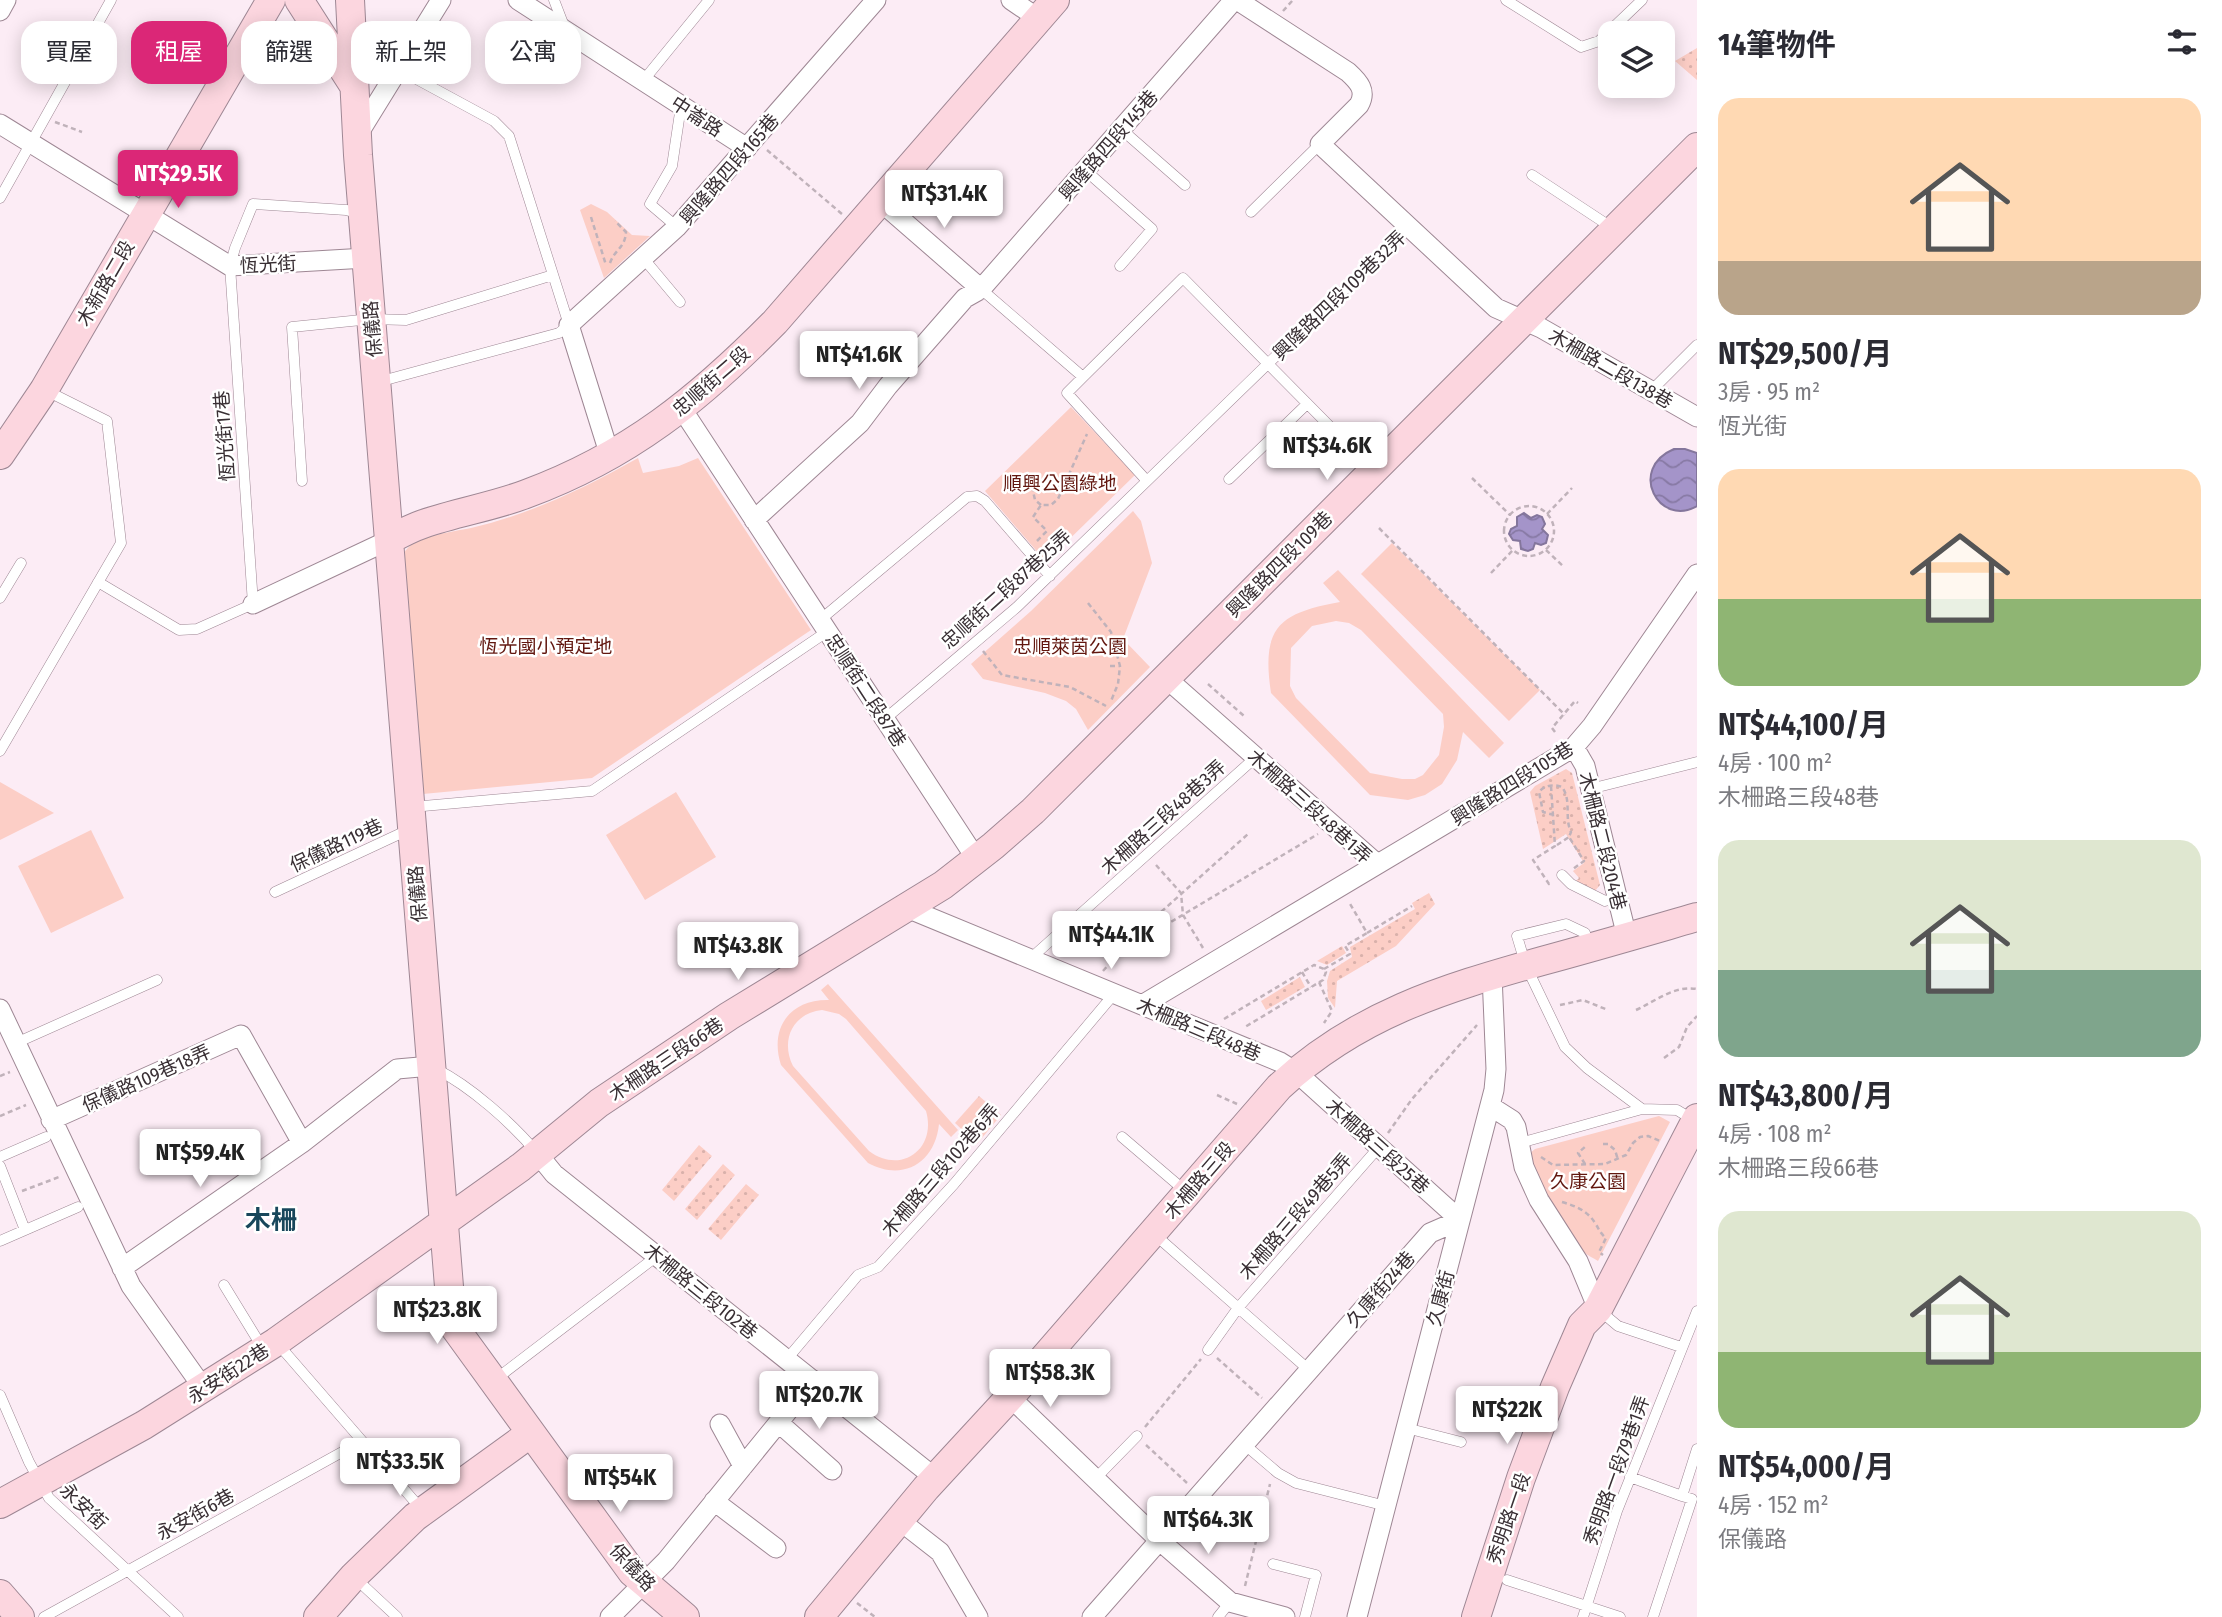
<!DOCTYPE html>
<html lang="zh-TW">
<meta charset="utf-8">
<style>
body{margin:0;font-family:"Fira Sans Condensed","Noto Sans TC",sans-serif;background:#f2f2f3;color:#2b2b33;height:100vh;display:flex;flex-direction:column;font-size:26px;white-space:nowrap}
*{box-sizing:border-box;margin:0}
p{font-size:23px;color:#7c7c81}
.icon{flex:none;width:38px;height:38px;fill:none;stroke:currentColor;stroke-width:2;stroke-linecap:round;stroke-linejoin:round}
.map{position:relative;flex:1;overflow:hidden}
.details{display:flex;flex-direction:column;background:#fff;width:525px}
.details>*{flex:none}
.banner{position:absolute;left:21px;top:21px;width:665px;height:63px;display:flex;gap:14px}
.buttons{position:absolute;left:1598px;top:21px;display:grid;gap:14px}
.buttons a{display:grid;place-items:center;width:77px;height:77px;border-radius:14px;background:#fff;box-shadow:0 4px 18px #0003;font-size:35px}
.price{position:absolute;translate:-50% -60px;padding:0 16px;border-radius:7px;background:#fff;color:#222;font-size:23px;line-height:46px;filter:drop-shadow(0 2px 4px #0008)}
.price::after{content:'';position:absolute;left:50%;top:42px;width:21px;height:16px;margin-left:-10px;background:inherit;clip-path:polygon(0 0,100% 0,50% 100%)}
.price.selected{background:#db2777;color:#fff}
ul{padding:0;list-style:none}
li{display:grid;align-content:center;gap:14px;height:371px;padding:0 21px}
li span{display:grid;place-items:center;height:217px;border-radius:21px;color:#555}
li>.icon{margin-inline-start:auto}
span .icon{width:126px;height:126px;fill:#fffc;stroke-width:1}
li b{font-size:30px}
h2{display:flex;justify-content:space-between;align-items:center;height:84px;padding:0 21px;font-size:30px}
.chip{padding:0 24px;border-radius:21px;background:#fff;box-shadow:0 4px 18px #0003;font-size:24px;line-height:63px}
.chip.selected{background:#db2777;color:#fff}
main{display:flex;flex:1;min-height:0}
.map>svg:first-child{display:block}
</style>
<main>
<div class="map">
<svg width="1697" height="1617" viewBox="0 0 1697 1617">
<defs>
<pattern id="grass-tufts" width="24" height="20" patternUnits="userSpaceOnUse" patternTransform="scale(1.75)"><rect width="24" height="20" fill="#fccec6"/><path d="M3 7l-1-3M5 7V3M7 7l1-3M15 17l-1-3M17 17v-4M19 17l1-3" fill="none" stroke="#d9b1ab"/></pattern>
<pattern id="garden-dots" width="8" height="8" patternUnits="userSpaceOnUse" patternTransform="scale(1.75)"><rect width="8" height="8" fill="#fccec6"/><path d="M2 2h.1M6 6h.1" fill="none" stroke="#d9b1ab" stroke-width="1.8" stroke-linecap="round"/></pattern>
<pattern id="water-waves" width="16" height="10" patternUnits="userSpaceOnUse" patternTransform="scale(1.75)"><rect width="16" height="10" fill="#a494c9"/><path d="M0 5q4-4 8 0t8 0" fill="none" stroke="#8779a4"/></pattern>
</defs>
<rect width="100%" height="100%" fill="#fcecf5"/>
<!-- grass -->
<path fill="url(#grass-tufts)" d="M979,1096l22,19 -24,29 -22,-21z"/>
<!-- park -->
<path fill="#fccec6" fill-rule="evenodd" d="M591,204l16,8 25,23 18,1 -46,42 -24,-68z
M1071,407l64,68 -89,87 -61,-71z
M638,458l5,15 36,-7 19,-8 113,172 -219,148 -169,16 -19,-240c6,-18 49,-22 67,-26 60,-14 114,-40 167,-70z
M1133,511l8,10 11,42 -29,76 27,28 -62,63 -12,-21 -10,-8 -21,-8 -62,-14 -12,-15 60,-53z
M1392,543l148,147 -31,31 -148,-147z
M1338,570l166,173 -15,15 -26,-26 -6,28 -15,24 -17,11 -17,5 -38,-5 -99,-102c-10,-66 8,-80 69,-91l-17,-19zM1336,621l13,2 12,7 82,84 1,13 -5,28 -16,20 -8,4h-13l-32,-6 -74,-75 -6,-12 1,-38 21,-22z
M0,782l54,31 -54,27z
M676,792l40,65 -71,43 -39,-65z
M91,830l33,68 -73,35 -33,-67z
M828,984l130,146 -7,7 -12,-13c-4,39 -36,58 -71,39l-87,-98c-12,-37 9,-66 48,-65l-8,-10zM822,1010l17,4 7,5 80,92c11,38 -25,64 -57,40l-76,-85c-13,-26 0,-53 29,-56z
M1659,1116l11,6 -72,139c-4,-3 -10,-5 -14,-9 -16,-16 -55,-77 -55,-98l6,-5z"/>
<!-- garden -->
<path fill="url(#garden-dots)" d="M1697,48v32l-22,-19z
M1566,769l6,4 28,112 -5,6 -20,-9 4,-4 -6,-7 11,-8 -18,-29 -23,15 -13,-57 5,-6z
M1429,893l6,11 -39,42 -59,35 -2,27 -7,-10 -1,-17 3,-10 22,-14 -2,-10 65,-38 -3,-6z
M1342,946l4,7 -19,12 -10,-4z
M1300,977l5,10 -39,23 -5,-9z
M699,1145l13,11 -38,45 -12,-11z
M723,1164l12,11 -38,45 -12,-11z
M746,1184l13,11 -38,45 -13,-11z"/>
<!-- water -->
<path fill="url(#water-waves)" stroke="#84769c" stroke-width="2" d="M1674,449h11l12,4v53c-38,22 -70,-37 -23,-57z
M1524,513l7,5 6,-3 5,2 3,7 -3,5 6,6 -2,8 -5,2 -6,-2 -2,6 -5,2 -7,-2 -1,-8 -7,-1 -4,-6 2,-5 6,-3v-9z"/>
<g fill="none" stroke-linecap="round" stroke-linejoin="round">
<defs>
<path id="lane" d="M554,0l10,26
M1506,0l75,47 18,-6 43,-41
M643,81l66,-81
M1121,129l64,56
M1085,170l67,59 -32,37
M1532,175l79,52
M0,198l111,-198
M1251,212l69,-68
M677,227l-27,-23 22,-38 9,-60
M644,259l36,43
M981,289l102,88 100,-99 190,192
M1083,377l-16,16 80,88
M378,382l181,-49 10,-8 -60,-189 -15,-15 -96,-52
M1651,391l46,-46
M1229,479l78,-75
M302,481l-10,-154 79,-8 35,1 147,-45
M98,582l81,48 18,-1 56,-25 -23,-338 5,-18 18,-44 93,6 14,3
M0,598l21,-35
M820,620l147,-123 10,-1 8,5 65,75
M885,719l132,-112 392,-380
M0,751l121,-208 -14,-122 -60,-30
M1590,789l107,-27
M412,807l180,-16 236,-160
M1562,875l9,9 34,17 12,-3
M275,892l133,-62
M1588,945l-3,-12 -19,-9 -49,12 9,30 39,81 22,21 55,41
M1030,959l226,-202
M16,1043l141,-63
M436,1069c34,17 76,54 101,84
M1122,1137l62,53
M1520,1143l122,-34 35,1 18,11
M0,1157l46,-20
M0,1166l25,64
M1153,1233l156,137
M0,1241l78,-34
M224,1285l38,62
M1599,1310l19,16 63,21
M278,1344l144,166
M1208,1350l30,-42 141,-161
M787,1359l71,-84 20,-8 76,-83 160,-190
M496,1379l161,-123
M0,1395l29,67 20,36 129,119
M1406,1428l55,14
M1244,1444l34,29 18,10 90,23
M1630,1477l52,19
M1095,1479l42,-43
M1273,1564l43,11 -11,42
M354,1577l43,40
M1507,1580l113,37
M44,1617l318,-176
M1218,1617l12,-15
M1583,1617l34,-106 80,-200
M1653,1617l39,-118 -10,-3 15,-47"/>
<path id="street" d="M518,0l229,148
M1011,0l28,19
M1237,0l111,72c11,10 19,19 11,33l-39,39 176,164 45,20 156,89
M0,11l6,-11
M0,124l230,142 136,-8
M357,136l84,-136
M880,201l101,88
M682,409l295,451
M610,456l-41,-131 108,-98 199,-227
M754,520l106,-97 28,-37 77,-88 16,-9 253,-289
M253,604l136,-64
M1166,678l211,186
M1574,747l11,19 42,171
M907,908l373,154 16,10 164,148 -30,13 -338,384
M1142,1005l432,-258 18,-21 105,-152
M0,1009l131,277 73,103
M1490,1106l22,14 4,7 8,40 15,33 39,61 20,48
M51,1120l190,-85 61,108
M537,1153l17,21 381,304
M122,1268l180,-125 95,-74 34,-3
M1010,1397l149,143 71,62 55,15
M779,1423l53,47
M720,1424l23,42
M714,1501l62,47
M899,1520l41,32 38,65
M610,1617l56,-56 147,-181
M1357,1617l137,-527 2,-21 -4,-94"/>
<path id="secondary" d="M299,0l55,86
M350,0l8,155 94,1169 180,248 53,45
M0,455l44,-65 227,-390
M389,540c11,-6 22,-12 34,-16 34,-12 69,-17 103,-30 103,-38 173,-95 249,-172l280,-322
M0,1504l144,-79 132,-83 245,-175 78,-64 130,-87 214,-131 50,-39 40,-35 664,-664
M0,1594l20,23
M318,1617l36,-41 61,-59 116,-84
M819,1617l107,-129 84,-91 269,-310c78,-72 163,-98 263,-126 52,-14 103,-29 155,-44
M1476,1617l45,-139 34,-91 27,-62 16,-16 99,-191"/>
</defs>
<!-- lane casing -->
<use href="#lane" stroke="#9e8794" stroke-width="11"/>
<!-- street casing -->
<use href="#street" stroke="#9e8794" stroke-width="21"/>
<!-- secondary casing -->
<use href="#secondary" stroke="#9e8794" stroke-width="30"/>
<!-- path -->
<path stroke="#c0b2ba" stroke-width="2.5" stroke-dasharray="5 3.5" stroke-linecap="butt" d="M1283,11l10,-11
M55,122l27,10
M767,150l75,64
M591,217l15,48
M610,263c5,-14 15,-15 16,-31l-11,-11
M1472,478l38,37
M1041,505l-6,-5 -2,-9 9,-13 20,9
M1504 531a25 25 0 1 1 50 0a25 25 0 1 1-50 0Z
M1547,514l25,-26
M1379,528l186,187
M1037,541l10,-10 -14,-14 8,-12h10l7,-6 29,-65
M1546,550l18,17
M1491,573l22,-23
M1088,603l23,29 9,34 -2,18 -7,17
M983,651l19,24 68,12 36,19
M1110,666h10
M1208,684l36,32 2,-2
M1555,732l-3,-4 23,-27 3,2
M1551,786l4,60 -22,14 16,24 3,-2
M1554,815l-11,-3 -4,-20c5,-7 15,-8 23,-5 10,14 2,30 9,45l-2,5 15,24 -11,8
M1557,845l12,-8
M1156,865l25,28 2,22 20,33
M1367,933l45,-27
M1119,953l3,-6 126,-113
M1324,969l26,-15 -5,-8 22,-13 -18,-31
M1103,971l16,-18 199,-119
M1302,972l9,15
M1319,982l13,29 -8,12
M1560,1005l23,-5 25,10
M1636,1010c20,-9 38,-25 61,-21
M1224,1019l90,-54 10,4 2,3 -3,8 -78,47
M1664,1058l15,-11 8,-20 10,-11
M0,1076l10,-4
M1217,1095l20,9
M0,1116l26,-11
M1388,1133l24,-34 65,-74
M1603,1144h5l7,6 3,10
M1541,1157l12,8 52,-1 21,-9 7,-12 7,-6 8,-1 12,5
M1585,1164l-7,-11 8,-7
M22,1191l37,-14
M1562,1202c13,4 25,8 33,21 4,6 5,10 11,15l-7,14 4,3
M1217,1358l45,40
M1145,1427l56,-68
M1146,1445l41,38
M1245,1586l25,-102
M857,1603l18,14"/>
<!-- lane -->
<use href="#lane" stroke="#fff" stroke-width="10"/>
<!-- street -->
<use href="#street" stroke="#fff" stroke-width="19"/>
<!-- secondary -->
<use href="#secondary" stroke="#fcd6df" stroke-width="28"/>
</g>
<g text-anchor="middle" stroke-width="5" stroke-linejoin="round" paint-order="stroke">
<!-- street labels -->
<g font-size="19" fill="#392f34" stroke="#fff">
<text transform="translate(697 116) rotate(33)" y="7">中崙路</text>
<text transform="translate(1108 145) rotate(-49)" y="7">興隆路四段145巷</text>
<text transform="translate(729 169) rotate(-49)" y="7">興隆路四段165巷</text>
<text transform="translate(268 264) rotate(-3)" y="7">恆光街</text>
<text transform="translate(105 283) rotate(-60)" y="7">木新路二段</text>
<text transform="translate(1339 295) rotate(-44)" y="7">興隆路四段109巷32弄</text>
<text transform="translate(372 329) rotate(-95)" y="7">保儀路</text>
<text transform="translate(1611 368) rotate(30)" y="7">木柵路二段138巷</text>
<text transform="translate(711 381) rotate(-41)" y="7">忠順街二段</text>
<text transform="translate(224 436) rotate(-94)" y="7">恆光街17巷</text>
<text transform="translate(1279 564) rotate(-45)" y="7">興隆路四段109巷</text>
<text transform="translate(1006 589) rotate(-42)" y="7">忠順街二段87巷25弄</text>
<text transform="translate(866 690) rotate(57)" y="7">忠順街二段87巷</text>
<text transform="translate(1512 783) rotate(-32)" y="7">興隆路四段105巷</text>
<text transform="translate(1310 806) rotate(42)" y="7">木柵路三段48巷1弄</text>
<text transform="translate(1163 817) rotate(-42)" y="7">木柵路三段48巷3弄</text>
<text transform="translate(1603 841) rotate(76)" y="7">木柵路二段204巷</text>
<text transform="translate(336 845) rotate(-25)" y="7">保儀路119巷</text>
<text transform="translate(417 894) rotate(-95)" y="7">保儀路</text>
<text transform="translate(1199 1029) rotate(23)" y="7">木柵路三段48巷</text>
<text transform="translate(666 1059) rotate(-34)" y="7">木柵路三段66巷</text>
<text transform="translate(146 1078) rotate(-24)" y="7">保儀路109巷18弄</text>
<text transform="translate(1378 1146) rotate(42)" y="7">木柵路三段25巷</text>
<text transform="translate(940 1170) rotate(-49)" y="7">木柵路三段102巷6弄</text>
<text transform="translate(1199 1180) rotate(-49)" y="7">木柵路三段</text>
<text transform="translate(1295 1216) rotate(-49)" y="7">木柵路三段49巷5弄</text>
<text transform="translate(1380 1289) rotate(-49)" y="7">久康街24巷</text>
<text transform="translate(701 1291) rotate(39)" y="7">木柵路三段102巷</text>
<text transform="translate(1440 1298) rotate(-75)" y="7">久康街</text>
<text transform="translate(228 1373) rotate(-33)" y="7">永安街22巷</text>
<text transform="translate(1616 1470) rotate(-70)" y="7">秀明路一段79巷1弄</text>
<text transform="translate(84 1506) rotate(44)" y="7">永安街</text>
<text transform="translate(195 1514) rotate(-29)" y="7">永安街6巷</text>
<text transform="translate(1508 1518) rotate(-71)" y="7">秀明路一段</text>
<text transform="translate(633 1567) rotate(47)" y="7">保儀路</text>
</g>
<!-- park labels -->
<g font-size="19" fill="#62170f" stroke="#fff">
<text x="1060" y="490">順興公園綠地</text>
<text x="546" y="653">恆光國小預定地</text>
<text x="1070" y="653">忠順萊茵公園</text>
<text x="1588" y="1188">久康公園</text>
</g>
<!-- district labels -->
<g font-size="26" font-weight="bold" fill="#18475b" stroke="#fff">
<text x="271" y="1229">木柵</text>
</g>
</g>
</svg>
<div class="buttons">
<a><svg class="icon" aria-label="layers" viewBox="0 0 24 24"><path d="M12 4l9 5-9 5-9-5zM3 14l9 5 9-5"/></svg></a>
</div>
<b class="price selected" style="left:178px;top:210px">NT$29.5K</b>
<b class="price" style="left:944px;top:230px">NT$31.4K</b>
<b class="price" style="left:859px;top:391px">NT$41.6K</b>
<b class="price" style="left:1327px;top:482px">NT$34.6K</b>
<b class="price" style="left:1111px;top:971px">NT$44.1K</b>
<b class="price" style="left:738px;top:982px">NT$43.8K</b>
<b class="price" style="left:200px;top:1189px">NT$59.4K</b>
<b class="price" style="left:437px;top:1346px">NT$23.8K</b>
<b class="price" style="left:1050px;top:1409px">NT$58.3K</b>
<b class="price" style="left:819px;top:1431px">NT$20.7K</b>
<b class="price" style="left:1507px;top:1446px">NT$22K</b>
<b class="price" style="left:400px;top:1498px">NT$33.5K</b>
<b class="price" style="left:620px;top:1514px">NT$54K</b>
<b class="price" style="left:1208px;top:1556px">NT$64.3K</b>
<div class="banner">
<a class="chip">買屋</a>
<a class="chip selected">租屋</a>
<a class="chip">篩選</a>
<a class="chip">新上架</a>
<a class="chip">公寓</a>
</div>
</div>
<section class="details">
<h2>14筆物件<svg class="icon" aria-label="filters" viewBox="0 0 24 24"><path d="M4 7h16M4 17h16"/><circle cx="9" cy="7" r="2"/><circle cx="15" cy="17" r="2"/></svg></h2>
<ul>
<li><span style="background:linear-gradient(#ffd9b3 75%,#b9a48a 0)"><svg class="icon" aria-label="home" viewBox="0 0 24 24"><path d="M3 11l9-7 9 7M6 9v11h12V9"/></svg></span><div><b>NT$29,500/月</b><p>3房 · 95 m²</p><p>恆光街</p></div></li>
<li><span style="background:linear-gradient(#ffd9b3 60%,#8fb573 0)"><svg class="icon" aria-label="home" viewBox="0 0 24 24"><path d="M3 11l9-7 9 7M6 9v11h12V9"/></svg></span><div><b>NT$44,100/月</b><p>4房 · 100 m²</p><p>木柵路三段48巷</p></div></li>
<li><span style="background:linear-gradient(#dfe7d0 60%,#7fa58c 0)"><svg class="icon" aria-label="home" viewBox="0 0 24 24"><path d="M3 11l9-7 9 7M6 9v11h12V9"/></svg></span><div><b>NT$43,800/月</b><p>4房 · 108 m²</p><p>木柵路三段66巷</p></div></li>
<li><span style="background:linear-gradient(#dfe7d0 65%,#8fb573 0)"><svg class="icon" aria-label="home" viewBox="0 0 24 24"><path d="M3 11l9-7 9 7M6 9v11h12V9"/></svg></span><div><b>NT$54,000/月</b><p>4房 · 152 m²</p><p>保儀路</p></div></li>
</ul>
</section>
</main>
